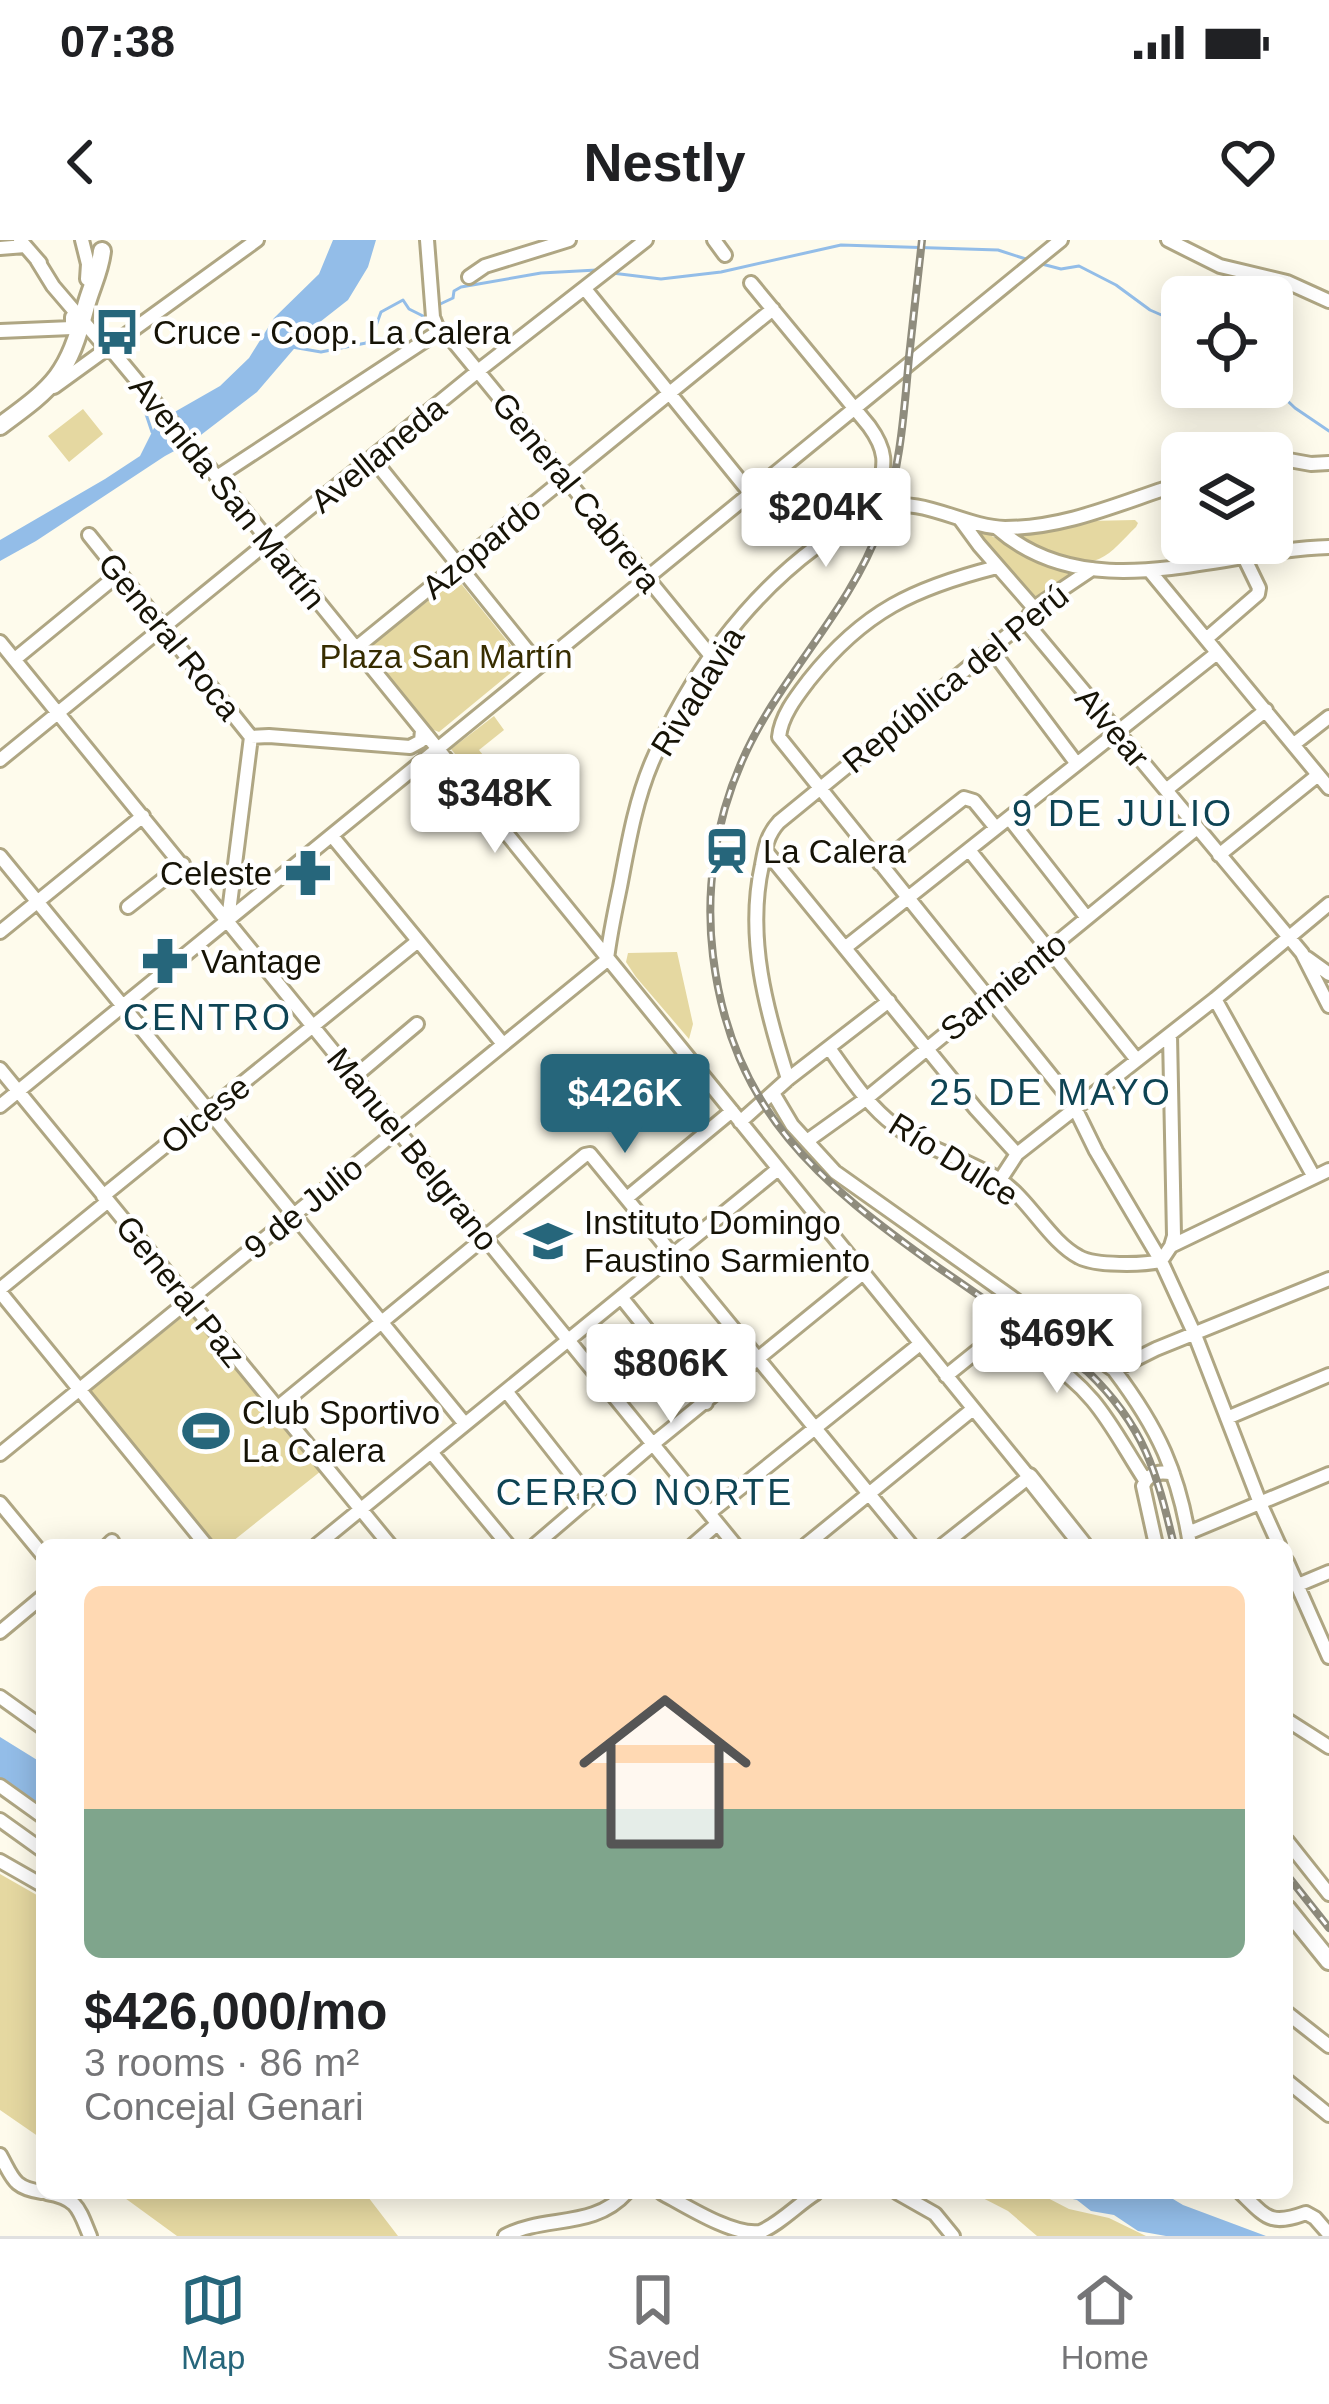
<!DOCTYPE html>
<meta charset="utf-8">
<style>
body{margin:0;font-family:Arial,sans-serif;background:#f2f2f2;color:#202124;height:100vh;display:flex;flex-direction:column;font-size:45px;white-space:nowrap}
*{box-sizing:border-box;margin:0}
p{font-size:39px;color:#757577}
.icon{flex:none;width:66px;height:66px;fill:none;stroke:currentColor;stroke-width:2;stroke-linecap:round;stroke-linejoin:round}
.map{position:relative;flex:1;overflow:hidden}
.details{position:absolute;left:36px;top:1299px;width:1257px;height:660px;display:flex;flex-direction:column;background:#fff;border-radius:18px;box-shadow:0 6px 30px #0003}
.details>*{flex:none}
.fabs{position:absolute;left:1161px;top:36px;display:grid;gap:24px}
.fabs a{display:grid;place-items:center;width:132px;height:132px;border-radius:18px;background:#fff;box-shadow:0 6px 30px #0003;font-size:60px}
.price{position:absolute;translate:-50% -102px;padding:0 27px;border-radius:12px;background:#fff;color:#222;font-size:39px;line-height:78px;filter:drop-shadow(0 3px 6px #0008)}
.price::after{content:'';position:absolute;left:50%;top:72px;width:36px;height:27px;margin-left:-18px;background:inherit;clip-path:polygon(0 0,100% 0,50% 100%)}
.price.active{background:#26667b;color:#fff}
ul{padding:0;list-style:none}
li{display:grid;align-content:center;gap:24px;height:636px;padding:0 48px}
li span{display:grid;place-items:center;height:372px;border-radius:18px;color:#555}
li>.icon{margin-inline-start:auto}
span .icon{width:216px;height:216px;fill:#fffc;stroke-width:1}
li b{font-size:51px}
.status{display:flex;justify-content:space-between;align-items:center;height:84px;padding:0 60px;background:#fff;direction:ltr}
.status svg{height:33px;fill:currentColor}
header{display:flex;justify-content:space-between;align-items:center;height:156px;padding:0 48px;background:#fff;font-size:54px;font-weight:600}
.tab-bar{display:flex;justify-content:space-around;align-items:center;height:168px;border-top:3px solid #e0e0e0;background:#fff;font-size:33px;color:#757577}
.tab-bar a{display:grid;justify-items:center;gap:6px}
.tab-bar .active{color:#26667b}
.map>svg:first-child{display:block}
</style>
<div class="status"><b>07:38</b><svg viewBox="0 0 49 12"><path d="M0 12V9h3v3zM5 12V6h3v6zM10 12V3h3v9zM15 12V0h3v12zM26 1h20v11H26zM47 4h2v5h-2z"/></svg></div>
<header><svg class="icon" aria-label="back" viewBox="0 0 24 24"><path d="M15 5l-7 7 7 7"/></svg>Nestly<svg class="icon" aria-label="heart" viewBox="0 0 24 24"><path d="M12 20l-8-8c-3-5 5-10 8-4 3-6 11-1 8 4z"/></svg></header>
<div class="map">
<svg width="1329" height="1996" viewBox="0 0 1329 1996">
<rect width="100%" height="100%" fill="#fefbec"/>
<!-- green -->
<path fill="#e5d8a1" d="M83,169l20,25 -34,28 -21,-26z
M1135,280l3,3 -2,4c-11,10 -23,26 -37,32 -27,12 -59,-9 -81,-23l-1,-3 69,-12z
M973,286l65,35 39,10 -40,28h-4l-59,-68z
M454,341h5l65,81 -85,70 -10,-4 -58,-71 -3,-10z
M494,476l10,14 -25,20 27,34 -16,13 -39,-48z
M677,712l16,72 -4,15 -53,-62 -10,-15 2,-9z
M191,1070l130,161 -93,74h-11l-127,-154z
M0,1634l42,24v241l-42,-29z
M118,1953h247l33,43h-221z
M973,1953h65l31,16 40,9 37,18h-109l-29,-25z"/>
<!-- water -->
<path fill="#93bde8" d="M333,0h43l-8,27 -20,33 -37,29 -54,63 -64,49 -28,15 -129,85 -36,20v-21l105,-61 35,-23 17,-34 63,-36 29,-28 25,-40 45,-44z
M0,1497l42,26v49l-10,-13 -5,2 -27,-24z
M1047,1953h116l20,12 83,31h-100l-28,-5 -24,-16 -23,-4 -14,-11z"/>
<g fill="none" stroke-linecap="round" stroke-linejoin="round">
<!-- stream -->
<path stroke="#93bde8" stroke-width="3" d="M1038,23l23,6 18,-3 37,19 34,25 32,14
M612,33l49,6 60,-7 120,-27 157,5 31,10
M436,66l17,-8 1,-7 7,-4 80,-14 56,-3
M292,107l29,5 45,-9 7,-9 8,-22 22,-12 6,9 16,8 5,-5
M1272,146l23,22 34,23
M145,171l7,21"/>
<defs>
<path id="minor" d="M20,0l20,23
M82,0l6,24 -1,15
M427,0l6,77 4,10 12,9 262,320
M714,0l11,15
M1168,0l52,26 67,16 42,19
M0,8l25,-2
M37,20l16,26 48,56 8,5 108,130 812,1000 -86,68
M469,37l16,-11 84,-26
M751,43l118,143c24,33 12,45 7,83
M585,49l166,205
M0,91l72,-3v-11
M54,147l203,-147
M1272,217l39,7 18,-1
M373,219l166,206
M217,237l224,-147
M960,279l19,26 55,63
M997,288c93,82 224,22 332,19
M89,295l162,202
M997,327c-83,21 -133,44 -188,113 -13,17 -28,36 -30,57l293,365 24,49 65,110 34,74 65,168 19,42
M1149,330l180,218
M1025,381l277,332 27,53
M1206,399l52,-45 1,-6 -15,-31
M0,402l735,903
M356,408l417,-339
M991,409l86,115
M15,419l105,-86
M251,497l18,-1 141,11 11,-6 1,-11
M1294,504l35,-27
M0,520l478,-389 168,-131
M1166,550l100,-80
M1009,578l78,100
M332,596l171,208
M765,610l211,259 41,45
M969,610l168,210
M1219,615l99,-80
M0,616l465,568
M880,624l84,-66 10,3 22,27
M128,667l55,-43
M228,680l23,-183
M0,692l143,-116
M846,707l371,-294
M1307,718l22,16
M607,719c3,-25 8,-48 13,-72 8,-42 15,-85 32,-125 35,-83 92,-162 165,-216 19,-13 40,-32 62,-38 43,-13 84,19 126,20 63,0 119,-27 177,-45
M1215,759l99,178
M1170,795l4,201 -3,10
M829,808c19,26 38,57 65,77 31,25 73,33 106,55 30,20 49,61 79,77 16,9 64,8 82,4l10,-15 158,-76
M0,829l390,476
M354,837l63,-53
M788,839c-22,-69 -42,-142 -26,-214 3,-17 5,-30 17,-43l246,-201 9,-13 58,-39
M773,853l19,32 43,47 279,198c44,58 65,103 76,175
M0,866l1061,-866
M740,882l48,-43 101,-78
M807,901l60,-43 330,-270
M1000,940l17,-26 198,-155 114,-95
M103,956l315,-255
M628,957l104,-86
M0,1049l107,-87
M0,1052l206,253
M621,1057l85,106
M1114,1130l42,-21 173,-70
M946,1136l51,-41c17,0 29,11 43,20 59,39 69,69 105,125
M506,1151l84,107
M277,1168l308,-253 5,-1 321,391
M1227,1178l102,-43
M431,1212l77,93
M0,1214l607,-494
M0,1263l42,51
M709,1273l211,-169
M1188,1293l141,-59
M108,1305l4,-4
M317,1305l461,-376
M535,1305l119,-102 209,-170
M693,1305l24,-21
M806,1305l167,-136
M1156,1305l-13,-59c5,-14 18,-15 30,-12
M1287,1322l42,95
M1298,1345l31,-13
M0,1392l42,-35
M0,1457l42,30
M1287,1480l42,27
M0,1546l42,30
M0,1580l42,30
M1287,1601l42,53
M0,1621l42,24
M1287,1773l42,33
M1287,1841l42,34
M0,1915c13,23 13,33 42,37
M47,1953c31,5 32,17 43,43
M662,1953c24,13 71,43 98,39 20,-8 38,-28 56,-39
M898,1953l37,21 18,22
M1241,1953c26,25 29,33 65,20l9,5 14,16
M505,1996c39,-21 89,-7 121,-43"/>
<path id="major" d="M0,186c56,-41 68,-51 86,-120 5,-19 14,-35 16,-55
M1029,1237l54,68
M1287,1669l42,52"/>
</defs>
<!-- minor casing -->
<use href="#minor" stroke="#afa683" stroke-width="18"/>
<!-- major casing -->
<use href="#major" stroke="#afa683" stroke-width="22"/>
<!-- minor -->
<use href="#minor" stroke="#fff" stroke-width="12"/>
<!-- major -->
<use href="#major" stroke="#fff" stroke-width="16"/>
<defs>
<path id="rail" d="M922,0c-4,39 -9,78 -13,117 -5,57 -9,116 -29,170 -32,87 -102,151 -138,234 -27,61 -37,129 -29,195 19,155 106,227 226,312 50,34 99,69 149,104 57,55 68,99 86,173
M1287,1635l42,53"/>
</defs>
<!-- rail casing -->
<use href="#rail" stroke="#8f8c7d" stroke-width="8"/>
<!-- rail -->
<use href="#rail" stroke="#fff" stroke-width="3" stroke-dasharray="9" stroke-linecap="butt"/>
</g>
<!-- icons -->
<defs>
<symbol id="bus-bare" viewBox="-9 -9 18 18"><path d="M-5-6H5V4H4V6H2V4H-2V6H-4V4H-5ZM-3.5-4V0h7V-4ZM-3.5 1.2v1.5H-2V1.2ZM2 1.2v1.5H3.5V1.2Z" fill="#26667b" stroke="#fff" stroke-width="2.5" paint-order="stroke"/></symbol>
<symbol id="station-bare" viewBox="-9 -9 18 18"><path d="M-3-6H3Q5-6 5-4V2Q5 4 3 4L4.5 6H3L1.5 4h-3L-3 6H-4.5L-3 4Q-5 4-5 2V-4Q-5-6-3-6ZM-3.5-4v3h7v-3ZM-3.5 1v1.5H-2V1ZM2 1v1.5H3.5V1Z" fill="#26667b" stroke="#fff" stroke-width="2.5" paint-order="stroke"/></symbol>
<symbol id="pharmacy-bare" viewBox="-9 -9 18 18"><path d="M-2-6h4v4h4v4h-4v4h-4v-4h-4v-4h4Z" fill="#26667b" stroke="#fff" stroke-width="2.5" paint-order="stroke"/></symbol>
<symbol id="school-bare" viewBox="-9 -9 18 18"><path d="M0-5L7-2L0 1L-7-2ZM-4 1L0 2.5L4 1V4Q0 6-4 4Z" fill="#26667b" stroke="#fff" stroke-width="2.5" paint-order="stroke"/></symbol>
<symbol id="stadium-bare" viewBox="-9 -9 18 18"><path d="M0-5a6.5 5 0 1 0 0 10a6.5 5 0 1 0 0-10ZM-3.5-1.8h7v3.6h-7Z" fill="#26667b" stroke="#fff" stroke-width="2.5" paint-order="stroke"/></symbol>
</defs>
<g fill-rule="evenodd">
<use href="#bus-bare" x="84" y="59" width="66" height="66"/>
<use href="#station-bare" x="694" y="578" width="66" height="66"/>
<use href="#pharmacy-bare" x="275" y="600" width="66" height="66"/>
<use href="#pharmacy-bare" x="132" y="688" width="66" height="66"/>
<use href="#school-bare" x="515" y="968" width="66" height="66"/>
<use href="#stadium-bare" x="173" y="1158" width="66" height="66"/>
</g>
<g text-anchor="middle" stroke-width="9" stroke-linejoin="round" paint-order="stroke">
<!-- poi labels -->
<g font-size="33" fill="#161306" stroke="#fff" text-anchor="start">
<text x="153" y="104">Cruce - Coop. La Calera</text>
<text x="763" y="623">La Calera</text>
<text x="272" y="645" text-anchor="end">Celeste</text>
<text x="201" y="733">Vantage</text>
<text x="584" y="994">Instituto Domingo<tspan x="584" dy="38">Faustino Sarmiento</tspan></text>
<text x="242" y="1184">Club Sportivo<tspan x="242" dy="38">La Calera</tspan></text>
</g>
<!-- street labels -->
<g font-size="33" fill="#161306" stroke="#fff">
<text transform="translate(378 214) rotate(-39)" y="12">Avellaneda</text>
<text transform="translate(228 252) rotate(51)" y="12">Avenida San Martín</text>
<text transform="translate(577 252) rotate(51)" y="12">General Cabrera</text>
<text transform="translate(481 307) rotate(-39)" y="12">Azopardo</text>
<text transform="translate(170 396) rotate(51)" y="12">General Roca</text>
<text transform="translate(955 438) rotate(-39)" y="12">República del Perú</text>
<text transform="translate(697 451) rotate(-58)" y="12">Rivadavia</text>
<text transform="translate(1113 487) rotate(50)" y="12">Alvear</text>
<text transform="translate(1003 746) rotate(-39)" y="12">Sarmiento</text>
<text transform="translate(205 874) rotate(-39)" y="12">Olcese</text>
<text transform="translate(413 909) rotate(51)" y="12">Manuel Belgrano</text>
<text transform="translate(954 919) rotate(32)" y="12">Río Dulce</text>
<text transform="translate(303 967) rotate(-39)" y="12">9 de Julio</text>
<text transform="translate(181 1051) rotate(51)" y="12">General Paz</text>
</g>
<!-- park labels -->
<g font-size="33" fill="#372d00" stroke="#fff">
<text x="446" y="428">Plaza San Martín</text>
</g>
<!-- neighbourhood labels -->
<g font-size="36" letter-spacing="3" fill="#0e4454" stroke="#fff">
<text x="1123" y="586">9 DE JULIO</text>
<text x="208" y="790">CENTRO</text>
<text x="1051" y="865">25 DE MAYO</text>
<text x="645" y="1265">CERRO NORTE</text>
</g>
</g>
</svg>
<div class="fabs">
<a><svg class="icon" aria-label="locate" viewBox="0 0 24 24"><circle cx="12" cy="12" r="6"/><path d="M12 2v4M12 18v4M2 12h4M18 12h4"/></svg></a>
<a><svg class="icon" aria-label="layers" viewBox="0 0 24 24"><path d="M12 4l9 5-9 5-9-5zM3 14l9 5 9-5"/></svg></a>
</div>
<b class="price" style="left:826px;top:330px">$204K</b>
<b class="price" style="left:495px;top:616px">$348K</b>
<b class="price active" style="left:625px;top:916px">$426K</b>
<b class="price" style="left:1057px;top:1156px">$469K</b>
<b class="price" style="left:671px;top:1186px">$806K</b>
<section class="details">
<ul>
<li><span style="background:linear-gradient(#ffd9b3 60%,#7fa58c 0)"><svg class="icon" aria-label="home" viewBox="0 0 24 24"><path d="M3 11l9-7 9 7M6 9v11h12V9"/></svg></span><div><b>$426,000/mo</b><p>3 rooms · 86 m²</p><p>Concejal Genari</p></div></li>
</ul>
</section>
</div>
<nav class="tab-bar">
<a class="active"><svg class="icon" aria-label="map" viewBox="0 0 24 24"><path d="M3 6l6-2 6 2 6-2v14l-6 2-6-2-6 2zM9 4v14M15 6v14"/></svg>Map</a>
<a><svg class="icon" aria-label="saved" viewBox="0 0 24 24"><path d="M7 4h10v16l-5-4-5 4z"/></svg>Saved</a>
<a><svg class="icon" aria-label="home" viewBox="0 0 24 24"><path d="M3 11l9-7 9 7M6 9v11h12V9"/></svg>Home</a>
</nav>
